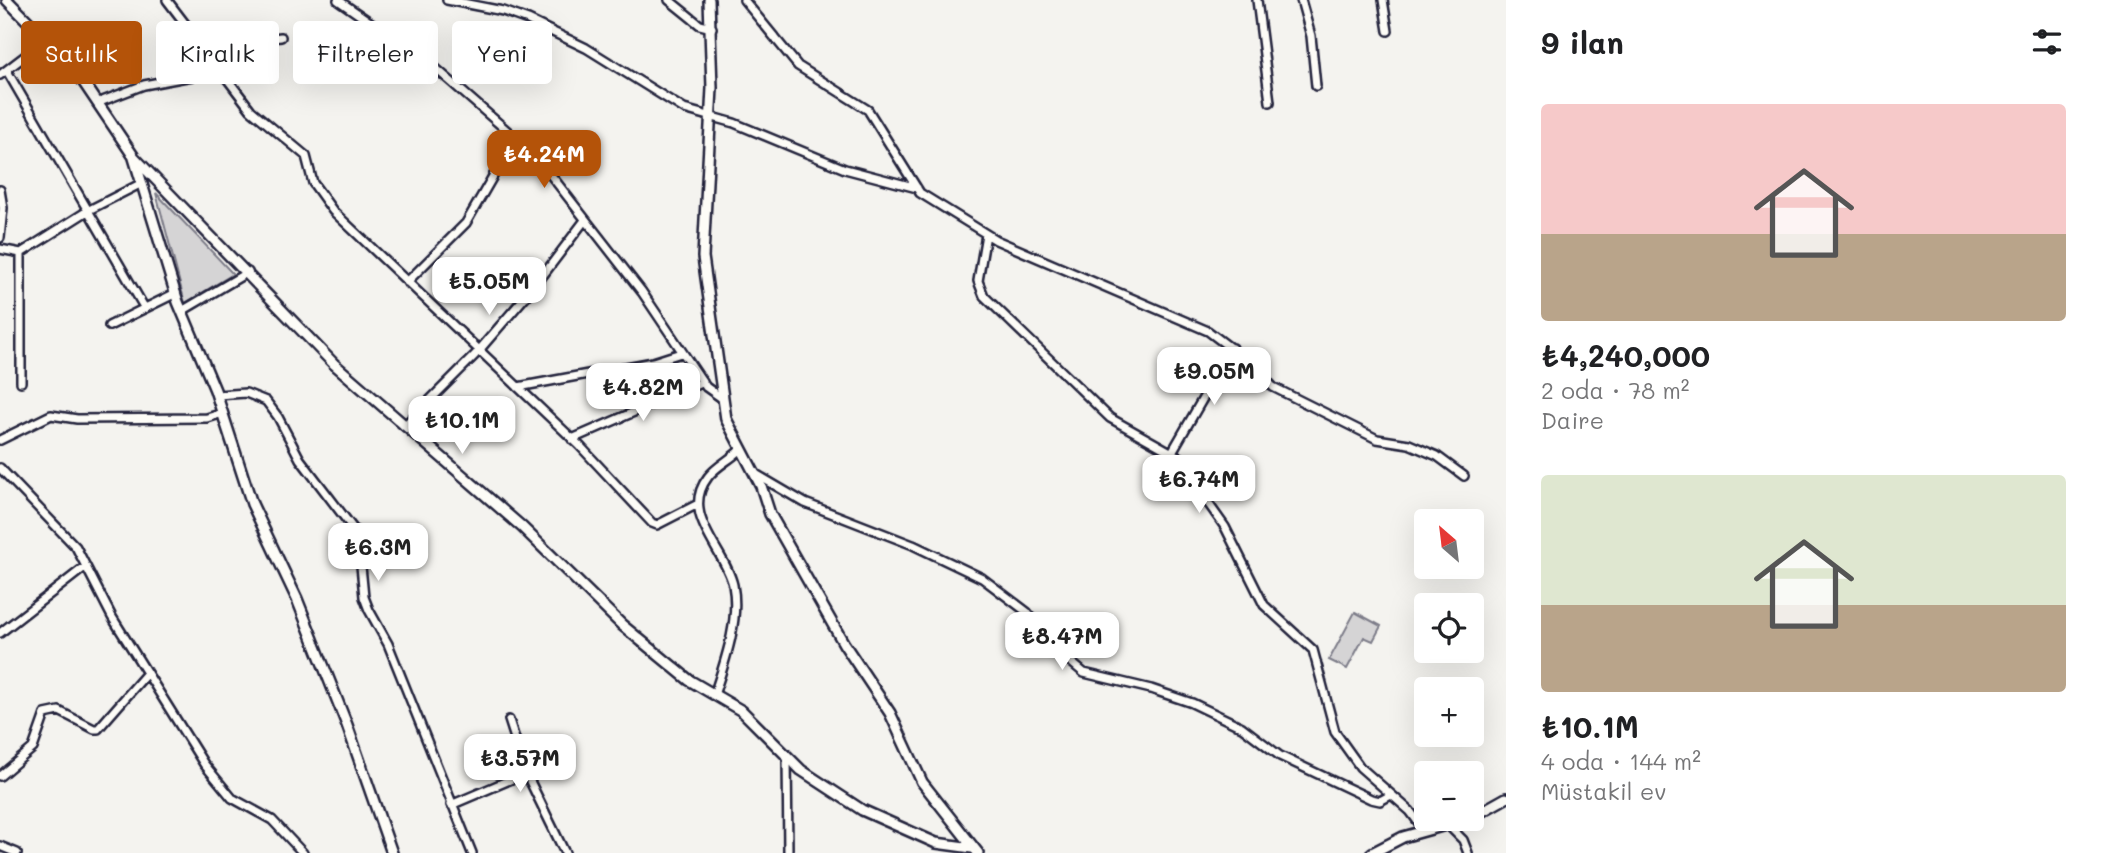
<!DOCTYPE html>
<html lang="tr">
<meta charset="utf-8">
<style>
body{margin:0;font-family:Mali,sans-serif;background:#f6f6f6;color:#202124;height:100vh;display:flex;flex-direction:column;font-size:26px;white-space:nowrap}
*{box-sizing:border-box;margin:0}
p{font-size:23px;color:#757577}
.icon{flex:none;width:38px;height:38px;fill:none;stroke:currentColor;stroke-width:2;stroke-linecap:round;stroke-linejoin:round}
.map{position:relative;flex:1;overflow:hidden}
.sheet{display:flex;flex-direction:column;background:#fff;width:595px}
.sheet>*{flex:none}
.hud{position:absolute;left:21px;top:21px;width:665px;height:63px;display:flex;gap:14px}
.needle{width:46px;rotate:332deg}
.fabs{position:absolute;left:1414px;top:509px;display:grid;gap:14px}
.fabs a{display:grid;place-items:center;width:70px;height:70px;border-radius:7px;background:#fff;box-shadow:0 7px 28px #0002;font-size:35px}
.price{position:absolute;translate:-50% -60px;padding:0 16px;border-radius:14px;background:#fff;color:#222;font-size:23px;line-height:46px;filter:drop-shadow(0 2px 4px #0008)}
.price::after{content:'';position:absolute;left:50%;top:42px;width:21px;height:16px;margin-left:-10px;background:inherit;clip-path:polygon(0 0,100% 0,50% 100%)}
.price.selected{background:#b45309;color:#fff}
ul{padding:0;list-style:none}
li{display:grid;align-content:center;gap:14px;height:371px;padding:0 35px}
li span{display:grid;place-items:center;height:217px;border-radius:7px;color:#555}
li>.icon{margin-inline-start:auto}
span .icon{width:126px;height:126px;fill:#fffc;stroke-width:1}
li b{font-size:30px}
h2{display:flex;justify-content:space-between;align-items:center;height:84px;padding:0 35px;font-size:30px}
.chip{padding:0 24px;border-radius:7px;background:#fff;box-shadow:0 7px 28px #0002;font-size:24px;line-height:63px}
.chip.selected{background:#b45309;color:#fff}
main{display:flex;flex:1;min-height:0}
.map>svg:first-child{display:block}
</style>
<main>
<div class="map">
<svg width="1506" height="853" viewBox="0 0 1506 853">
<rect width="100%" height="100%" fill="#f4f3ef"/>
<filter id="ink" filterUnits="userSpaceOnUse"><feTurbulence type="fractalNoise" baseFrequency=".0143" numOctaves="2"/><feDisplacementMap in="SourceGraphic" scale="14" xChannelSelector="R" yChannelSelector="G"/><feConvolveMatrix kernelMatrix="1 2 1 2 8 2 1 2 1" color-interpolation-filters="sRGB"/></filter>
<g filter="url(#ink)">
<!-- green -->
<path fill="#d5d4d5" stroke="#7c7b88" stroke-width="2" d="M156,193l77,81 -48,29z
M1355,612l26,14 -8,15 -9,-4 -17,32 -18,-9z"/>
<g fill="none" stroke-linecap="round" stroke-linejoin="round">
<defs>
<path id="minor" d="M167,0l84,110 55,46 7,27 20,28 247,235 72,77 5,2 41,-21
M338,0l94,65 104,91 106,136 64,95 17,12
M447,0l56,11 25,9 58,28 98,61 50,14 111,46 72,19
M669,0l31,25 12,3
M744,0l54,66 70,44 52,83 76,47 212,91 45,34 20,22 104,52 32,5 28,12 27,20
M1257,0l13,102
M1301,0l10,36 5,50
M1383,0l5,31
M201,46l80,-9
M7,71l137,236
M0,75l46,-35
M97,103l47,-18 75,-14
M0,190l3,18 -3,30
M986,234l-8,47 6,15 126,122 96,54 4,8 -2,23 17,24 39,78 49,45 22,82 25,35 50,44 14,19
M0,249l21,4 68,-43 53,-27
M407,282l59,-59 30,-52 29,-25
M182,311l66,-39
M109,326l67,-33
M21,382v-129
M518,387l135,-25 28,-9
M217,395l29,-2 20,8 12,16 22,42 58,76 6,62 5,13 19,34 84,209
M404,426l71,-71 63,-73 47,-62
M572,439l131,-57
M0,440l51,-25 26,4 130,-1 16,-5
M1172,452l60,-104
M0,468l76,79 36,70 92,147 28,34 40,22 31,33
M754,473l51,30 108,42 69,33 45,34 32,40 25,21 67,16 41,14 50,24 38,29 91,43 9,2 11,-6
M0,633l86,-67
M714,695c11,-34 26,-75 19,-110 -8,-36 -54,-70 -25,-108 8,-11 22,-17 32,-27
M509,720l17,53 39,80
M787,756l1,97
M0,776l33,-28 12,-34 14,-3 35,18h4l49,-56
M451,805l75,-32
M1448,825l15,15 5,13
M0,846l17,7"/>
<path id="tertiary" d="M7,0l67,68 60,89 200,207 188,163 100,98 67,55 53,31 59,59 61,40 74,33 36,5
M709,0l3,88 -9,169 23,162 35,67 9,28 74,130 46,69 32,69 56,71
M134,158l44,144 37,88 37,114 45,95 50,126 45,128
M1472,817l34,-19
M1372,853l31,-16 64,-18"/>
</defs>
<!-- minor casing -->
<use href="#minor" stroke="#22223b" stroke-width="12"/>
<!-- tertiary casing -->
<use href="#tertiary" stroke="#22223b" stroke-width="14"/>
<!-- minor -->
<use href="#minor" stroke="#fdfcf7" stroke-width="7"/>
<!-- tertiary -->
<use href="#tertiary" stroke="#fdfcf7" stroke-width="9"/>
</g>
</g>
</svg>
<div class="fabs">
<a><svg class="needle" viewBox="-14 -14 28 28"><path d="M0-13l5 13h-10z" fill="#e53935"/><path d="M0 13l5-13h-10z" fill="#757577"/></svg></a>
<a><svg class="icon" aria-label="locate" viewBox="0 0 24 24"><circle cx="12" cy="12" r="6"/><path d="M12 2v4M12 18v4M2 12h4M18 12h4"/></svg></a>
<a>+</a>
<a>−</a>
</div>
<b class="price selected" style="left:544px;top:190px">₺4.24M</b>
<b class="price" style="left:489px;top:317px">₺5.05M</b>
<b class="price" style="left:1214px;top:407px">₺9.05M</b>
<b class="price" style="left:643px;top:423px">₺4.82M</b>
<b class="price" style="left:462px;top:456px">₺10.1M</b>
<b class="price" style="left:1199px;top:515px">₺6.74M</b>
<b class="price" style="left:378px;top:583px">₺6.3M</b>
<b class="price" style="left:1062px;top:672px">₺8.47M</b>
<b class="price" style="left:520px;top:794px">₺3.57M</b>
<div class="hud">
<a class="chip selected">Satılık</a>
<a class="chip">Kiralık</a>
<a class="chip">Filtreler</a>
<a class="chip">Yeni</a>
</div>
</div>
<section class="sheet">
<h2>9 ilan<svg class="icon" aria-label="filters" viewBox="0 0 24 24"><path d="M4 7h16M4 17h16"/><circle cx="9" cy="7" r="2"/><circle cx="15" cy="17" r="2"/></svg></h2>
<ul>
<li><span style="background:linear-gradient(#f6c9c9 60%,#b9a48a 0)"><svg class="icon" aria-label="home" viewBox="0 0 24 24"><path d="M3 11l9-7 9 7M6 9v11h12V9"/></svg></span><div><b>₺4,240,000</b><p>2 oda · 78 m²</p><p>Daire</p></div></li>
<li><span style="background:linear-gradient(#dfe7d0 60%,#b9a48a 0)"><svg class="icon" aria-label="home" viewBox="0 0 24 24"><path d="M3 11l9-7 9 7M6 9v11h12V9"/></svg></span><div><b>₺10.1M</b><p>4 oda · 144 m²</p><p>Müstakil ev</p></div></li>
</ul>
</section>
</main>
